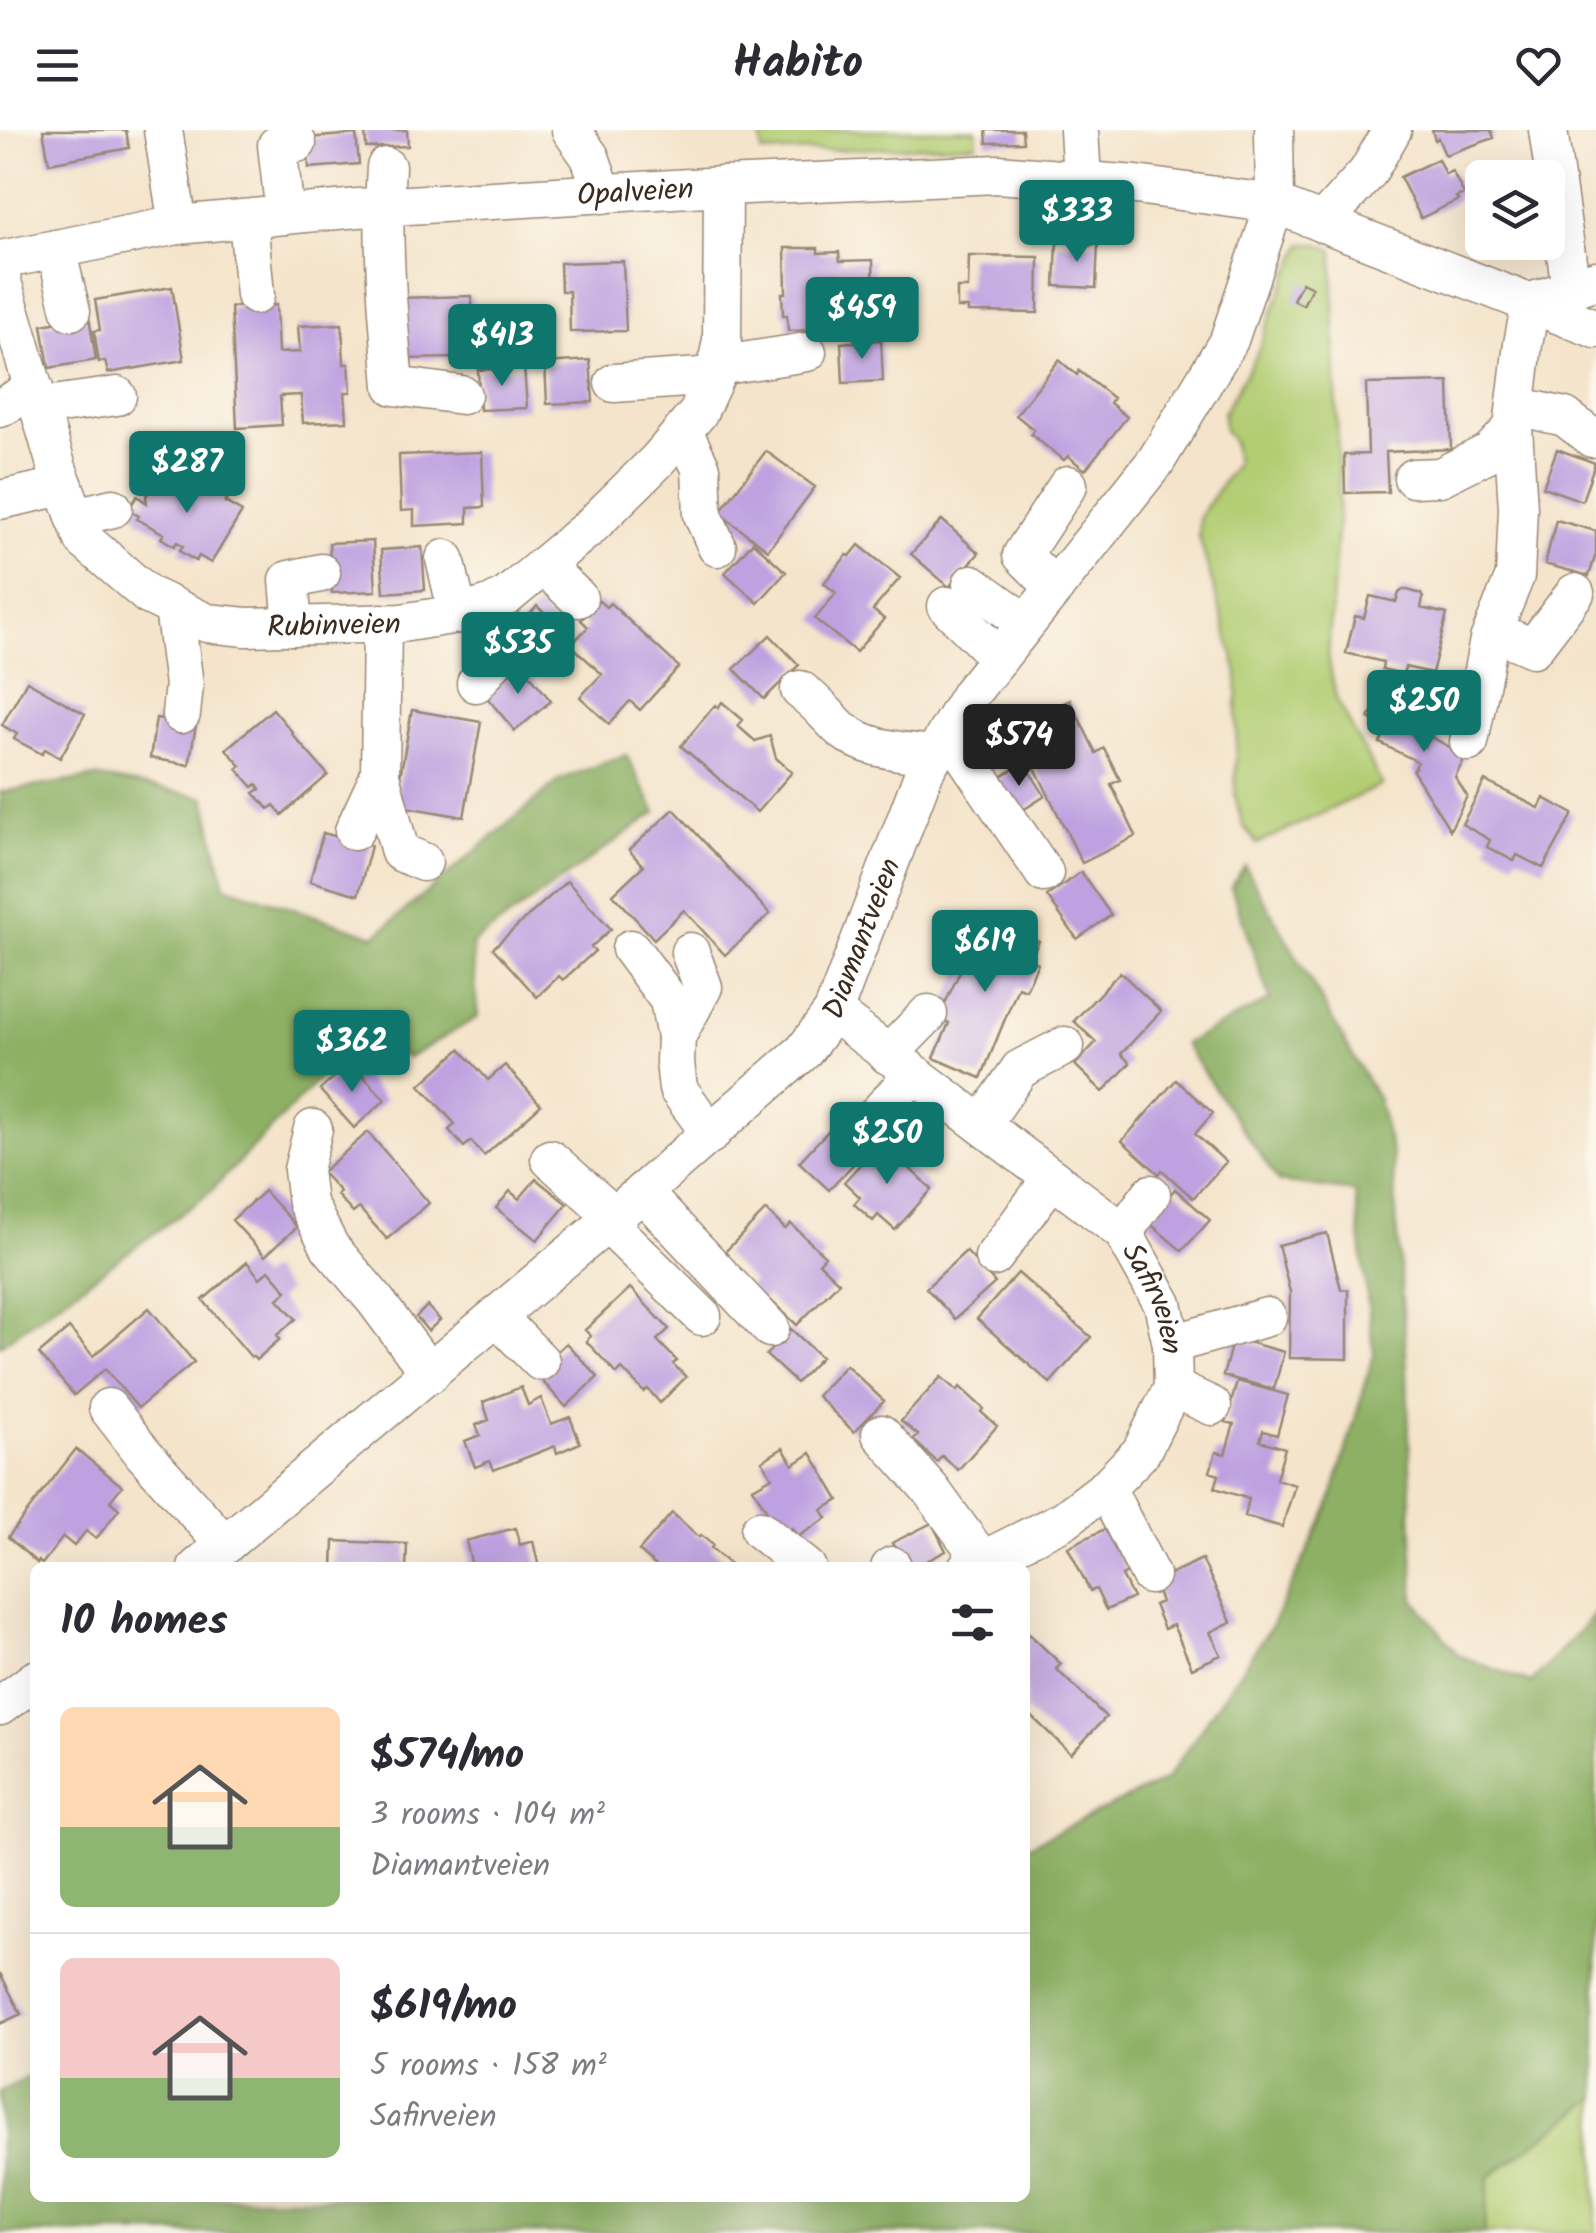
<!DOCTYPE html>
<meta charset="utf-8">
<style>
body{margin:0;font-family:Kalam,sans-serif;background:#f2f2f3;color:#2b2b33;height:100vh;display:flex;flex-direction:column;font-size:38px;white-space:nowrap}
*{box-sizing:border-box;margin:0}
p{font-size:32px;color:#7c7c81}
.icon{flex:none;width:55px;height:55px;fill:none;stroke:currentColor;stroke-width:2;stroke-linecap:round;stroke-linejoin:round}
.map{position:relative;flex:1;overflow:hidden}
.side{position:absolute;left:30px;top:1432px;width:1000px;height:640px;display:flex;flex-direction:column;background:#fff;border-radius:15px;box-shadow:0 10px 40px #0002}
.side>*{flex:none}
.tools{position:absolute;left:1465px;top:30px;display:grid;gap:20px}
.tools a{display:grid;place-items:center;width:100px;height:100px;border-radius:15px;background:#fff;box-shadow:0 10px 40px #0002;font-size:50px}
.price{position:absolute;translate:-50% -85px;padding:0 22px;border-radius:10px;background:#0f766e;color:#fff;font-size:32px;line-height:65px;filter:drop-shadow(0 2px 5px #0008)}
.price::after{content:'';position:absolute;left:50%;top:60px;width:30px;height:22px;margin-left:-15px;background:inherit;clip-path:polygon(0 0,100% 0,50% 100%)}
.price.current{background:#222;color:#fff}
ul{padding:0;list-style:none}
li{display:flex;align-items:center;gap:30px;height:250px;padding:0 30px}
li+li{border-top:2px solid #e1e1e2}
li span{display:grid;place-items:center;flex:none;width:280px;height:200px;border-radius:15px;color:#555}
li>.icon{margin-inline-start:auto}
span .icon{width:120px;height:120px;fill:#fffc;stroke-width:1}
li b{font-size:42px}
h2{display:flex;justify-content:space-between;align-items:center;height:120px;padding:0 30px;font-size:42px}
header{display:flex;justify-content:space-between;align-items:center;height:130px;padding:0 30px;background:#fff;font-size:45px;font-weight:600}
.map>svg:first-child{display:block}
</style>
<header><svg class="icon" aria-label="menu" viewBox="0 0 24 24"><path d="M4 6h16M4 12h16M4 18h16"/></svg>Habito<svg class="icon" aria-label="heart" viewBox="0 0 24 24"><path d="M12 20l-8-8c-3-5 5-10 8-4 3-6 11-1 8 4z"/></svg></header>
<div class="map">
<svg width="1596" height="2103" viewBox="0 0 1596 2103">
<rect width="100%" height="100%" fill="#fbf7ec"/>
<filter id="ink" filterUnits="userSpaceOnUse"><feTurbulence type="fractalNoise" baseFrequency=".01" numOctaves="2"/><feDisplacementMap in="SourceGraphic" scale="20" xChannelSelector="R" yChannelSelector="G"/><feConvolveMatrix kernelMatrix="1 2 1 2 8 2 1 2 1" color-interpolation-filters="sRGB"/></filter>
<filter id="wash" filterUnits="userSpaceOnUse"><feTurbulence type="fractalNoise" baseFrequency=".0048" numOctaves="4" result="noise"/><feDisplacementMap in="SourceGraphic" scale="40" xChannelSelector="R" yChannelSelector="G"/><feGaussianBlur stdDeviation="2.25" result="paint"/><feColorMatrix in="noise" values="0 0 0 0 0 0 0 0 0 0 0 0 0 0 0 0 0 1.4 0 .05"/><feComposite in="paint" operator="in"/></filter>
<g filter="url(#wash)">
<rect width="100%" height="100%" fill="#f4e4cb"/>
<!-- green -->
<path fill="#b2cd73" stroke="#767c48" stroke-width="2.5" d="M761,0h215l1,14 -215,9z
M1303,114h16l14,6 6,255 -11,152 8,41 46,87 -125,59 -14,-18 -8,-31 3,-122 -39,-137v-19l37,-54 -3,-21 -9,-12 -1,-17 33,-57 21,-55z
M1596,1968v135h-112l5,-56z"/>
<!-- forest -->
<path fill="#8db065" stroke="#646d42" stroke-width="2.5" d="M626,625l30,57 -184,132 6,73 -70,41 -44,-26 -156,162 -208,151v-553l96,-15 109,20 20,89 150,50 186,-157z
M1245,736l133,234 14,55 15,214 7,230 44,56 73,28 65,-70v485l-107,79 -5,56h-1484v-141l35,-19v125h990v-351l141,-67 106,-155 57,-118 45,-152 -19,-163 -76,-10 -95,-138 86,-44 -39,-113z"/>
<g id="blocks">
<!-- building -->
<path fill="#bea1e0" d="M43,0h83l3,18 -80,15z
M365,0h42l1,16 -42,2z
M986,0h36l1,12 -36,1z
M1432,0h59l3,8 -49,17 -7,-17 -3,2z
M356,4l3,30 -50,4 -2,-30z
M1438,29l7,15 7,-3 12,23 -8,3 2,3 -37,18 -21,-41z
M1057,112l41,1 -2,45 -41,-2z
M785,118h33v5l21,-1 1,9 33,-1 1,42 -21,1 -12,12 1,14 -54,2 -1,-16h-4l-1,-22h4z
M969,126l70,1 -1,56 -70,-1v-4h-11v-20h11z
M623,131l3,70 -56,1 -1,-41h-8l-1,-28z
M1302,152l10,5 -9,18 -10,-5z
M172,157l12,73 -76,13 -3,-12 -6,1 -5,-31 6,-1 -5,-30z
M472,166v14l18,-1 1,40 -31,1v8l-61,1 -2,-61z
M276,175l2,48 22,-1 -2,-26 44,-2 2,40h5l2,28h-6l2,29 -44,2 -2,-28 -21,1 2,29 -45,3 -6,-121z
M89,187l7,43 -47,8 -7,-43z
M881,210l2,41 -40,2 -2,-40z
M590,230l3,42 -46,2 -2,-41z
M1059,230l18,15 2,-4 34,27 -3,5 17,14 -42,53 -17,-14 -4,4 -16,-12 -17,-14 3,-4 -18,-15z
M524,237l3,41 -47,2 -2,-40z
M1449,252l2,67 -65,3 2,40 -43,1 -1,-38 24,-1 -2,-70z
M1557,319l38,14 -13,38 -39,-14z
M766,321l49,36 -47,63 -49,-37z
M482,322l2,55 -16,1v15l-54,3v-16l-13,1 -2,-56z
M168,338l45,29 4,-4 10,6 -2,3 17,10 -31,51 -12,-7 -3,5 -17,-10 4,-5 -6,-4 -3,4 -13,-8 3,-4 -27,-15 2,-3 -11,-6 9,-14 10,7 -1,-7 6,-9 6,-2z
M942,390l37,33 -30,34 -38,-33z
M1556,390l40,11v23l-7,22 -44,-12z
M373,411l3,50 -44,2 -3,-50z
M753,412l33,30 -28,31 -33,-30z
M859,415l41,33 -27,32 11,9 -28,33 -41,-33 21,-26 -12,-10 23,-28 3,1z
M422,417l3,43 -41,3 -3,-43z
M1404,459l17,5 2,4 -2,10 26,6 -15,59 -27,-6 -2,7 -21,-5 1,-7 -37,-9 9,-37 9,2 6,-22 26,6 3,-9z
M599,471l7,6 4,-4 69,64 -39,43 -10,-9 -21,23 -29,-27 22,-23 -31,-29 17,-18 -7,-7z
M537,476l32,31 -12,12 8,7 -13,13 -39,-36z
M770,505l29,30 -35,34 -30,-30z
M521,534l30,37 -36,30 -31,-37z
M27,551l58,33 -25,44 -15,-9 -3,5 -28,-15 3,-5 -15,-9z
M1382,564l55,28 -13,26 7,-11 35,19 -11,21 12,19 -17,34 -37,-59 5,-9 -38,-19 8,-15 -19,-10z
M1070,570l26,53 8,-5 16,32 -9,4 25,52 -54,27 -67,-136z
M722,572l21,18 -5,6 17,15 15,-5 6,22 16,14 -35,40 -76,-66 34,-41 3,3z
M273,579l20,24 -1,1 36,41 -46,40 -8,-10 -5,4 -15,-16 6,-4 -3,-5 -4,3 -16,-18 4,-3 -15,-17z
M412,580l69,12 -17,95 -69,-12z
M156,588l40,7 -7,40 -39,-7z
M1024,632l21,34 -30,19 -22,-33z
M1485,651l54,27 5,-10 29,16 -30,54 -26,-13 -3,6 -27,-14 3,-7 -28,-16z
M674,679l96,105 -45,41 -41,-45 -30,29 -41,-45 30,-28 -14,-16z
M323,703l48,13 -13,49 -48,-14z
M1081,742l30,43 -34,24 -30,-43z
M567,751l44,48 -20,18 4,4 -32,29 -4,-4 -22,21 -44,-49z
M985,787l54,24 -9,19 8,3 -12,27 -8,-3 -37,91 -47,-20 15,-35 -7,-4 1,-11z
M1120,842l41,39 -40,43 9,9 -27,29 -28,-27 21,-23 -22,-21z
M460,919l28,31 17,-15 36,40 -57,51 -13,-15 -7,6 -15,-17 6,-6 -35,-39z
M351,932l34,38 -31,28 -34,-38z
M1176,950l37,33 -18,21 31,28 -33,36 -31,-28 -3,4 -37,-33z
M829,1000l30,28 -30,32 -30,-28z
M368,1002l61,71 -42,36 -28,-31 -6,5 -16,-18 3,-3 -18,-20z
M881,1012l51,47 -37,41 -17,-15 -5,6 -19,-17 6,-7 -16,-15z
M536,1049l31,25 -30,36 -41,-32 14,-17 9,8z
M1175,1059l35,31 -28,31 -35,-30z
M264,1061l33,36 -32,29 -33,-36z
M766,1080l19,19 6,-5 34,32 -6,7 20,19 -42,43 -31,-29 -5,5 -14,-14 6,-5 -30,-28z
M1327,1103l14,56 7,1v69l-59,-1 1,-66 -12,-47z
M966,1121l29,32 -40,36 -29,-31z
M247,1132l13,16 9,-8 18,21 -9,8 18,20 -19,16 3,4 -24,21 -4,-4 -1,1 -48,-57z
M1018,1143l73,64 -41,46 -73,-64z
M630,1158l39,41 -12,11 20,21 -4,3 13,13 -26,26 -12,-14 -4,3 -22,-23 -5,5 -31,-33 5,-5 -6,-6z
M427,1176l13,14 -12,11 -12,-14z
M149,1178l45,54 -56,46 -33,-39 -31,26 -35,-41 30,-26 24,28z
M791,1199l30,28 -25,26 -30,-28z
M1233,1208l51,14 -10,37 -51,-13z
M566,1213l32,34 -32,30 -32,-35z
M846,1235l38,36 -30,31 -37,-36z
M941,1247l16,14 3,-4 24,22 -3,3 16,14 -39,44 -16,-14 -5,6 -24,-22 5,-5 -17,-14z
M1237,1251l51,14 -11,40 -14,-4 -3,10 25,7 -9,31 19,6 -13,42 -38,-11 5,-17 -34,-11 4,-13 -9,-3 6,-20 9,2 9,-30 -8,-2z
M521,1257l7,18 13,-7 10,26 19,-7 10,26 -23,10 -2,-7 -61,24 -4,-9 -15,6 -10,-26 15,-6 -4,-10 13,-5 -6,-18z
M783,1318l10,17 18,-12 28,47 -17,10 5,8 -30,19 -5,-9 -11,7 -28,-47 19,-11 -10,-16z
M76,1319l46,37 -12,15 9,8 -23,30 -10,-8 -12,15 -11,-9 -21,27 -4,-3 -1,2 -29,-26z
M672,1383l27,24 2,-2 12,10 -2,3 23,20h-76l-19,-17z
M932,1393l14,28 -33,17h-9l-12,-25z
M515,1398l5,17 13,-4 6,27h-83l15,-6 -5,-21z
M1105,1399l22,44 -5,3 11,22 -27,12 -10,-21 -6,2 -22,-44z
M334,1411l73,3 -1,24h-73z
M1202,1429l29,63 -21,10 11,23 -29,13 -19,-43 -9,4 -10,-24 7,-3 -8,-20z
M1025,1500l36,34 -5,5 50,48 -35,37 -46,-44z
M0,1843l21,41 -21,10z"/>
</g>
</g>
<g filter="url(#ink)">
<use href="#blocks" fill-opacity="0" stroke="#988774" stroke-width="2.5"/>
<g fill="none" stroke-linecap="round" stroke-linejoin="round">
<defs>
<g id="minor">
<path d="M163,0l15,95"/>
<path d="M571,0l19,27 13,37"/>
<path d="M1079,0l6,97"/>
<path d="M1548,0l23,158"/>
<path d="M386,37c-5,73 2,147 8,219l68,9"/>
<path d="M285,85l-8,-70 20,-2"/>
<path d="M248,89l7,76"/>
<path d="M1322,93l46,-51 24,-42"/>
<path d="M56,119l15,62"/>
<path id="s1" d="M0,130l178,-35 180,-17 365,-22 275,-12 138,11 139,19 321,125"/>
<path id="s2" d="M0,145l57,193 27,72 64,55 59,28 39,4 155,-4 57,-9 32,-9 17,-9 83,-69 68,-67 40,-47 17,-37 7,-36 1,-154"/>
<path d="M717,236l90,-14"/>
<path d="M614,253l101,-7"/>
<path d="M1516,276l49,11 27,21"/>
<path d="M39,277l78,-11"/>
<path d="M0,278l34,-19"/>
<path d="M683,301l18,37 2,47 14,32"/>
<path d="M1413,348l27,-1 50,-25 23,-24 10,-84 8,-42 65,-22"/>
<path d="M0,370l64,-14"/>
<path d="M75,387l38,-9"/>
<path d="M445,429l13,55"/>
<path d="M544,436l34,32"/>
<path d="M972,454l54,39"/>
<path d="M1055,458l-33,-33 46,-70"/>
<path d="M947,476l52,52"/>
<path d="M174,478l10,77 -3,29"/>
<path d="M382,493l-2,152 20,77 23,10"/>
<path d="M293,496l-4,-46 32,-7"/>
<path d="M1493,501l40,17 42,-55"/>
<path d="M476,553l26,-32 -12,-46"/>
<path d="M800,560c18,13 26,25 41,39 25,21 61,22 92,26"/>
<path d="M948,601l96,142"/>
<path d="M1469,612l20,-102 26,-64 3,-68 -5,-80"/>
<path d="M354,701l26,-56"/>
<path d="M631,819l38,51 7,37 -1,25 3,27 33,45"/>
<path id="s3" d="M833,882l290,220 40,72 9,40 1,44 -32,64 -35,36 -42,32 -97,48"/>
<path d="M676,907l27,-50 -13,-35"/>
<path d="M888,925l40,-41"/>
<path d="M982,994l38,-55 45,-23"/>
<path d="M313,999l-10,41 4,33 23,44 45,53 55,74"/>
<path d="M858,1005l56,-61"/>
<path d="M550,1029l64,57"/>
<path d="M642,1062l128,136"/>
<path d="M607,1093l95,93"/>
<path d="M1123,1102l28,-38"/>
<path d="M994,1127l58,-79"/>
<path d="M497,1187l43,44"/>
<path d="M1172,1214l95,-27"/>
<path d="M1173,1258l39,18"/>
<path d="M108,1278l35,45 82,92"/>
<path d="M881,1304l50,56 51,70"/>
<path d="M1106,1358l44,87"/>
<path d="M760,1400l47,38"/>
<path id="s4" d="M197,1438l410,-345 197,-172 29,-39 92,-242 45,-76 186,-233 73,-121 46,-136 -1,-74"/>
<path d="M890,1438l2,-2"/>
<path d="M0,1576l35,-26"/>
</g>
</defs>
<!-- minor casing -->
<use href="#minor" stroke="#988774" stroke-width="41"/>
<!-- minor -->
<use href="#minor" stroke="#fff" stroke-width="38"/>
</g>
</g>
<g text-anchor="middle" stroke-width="10" stroke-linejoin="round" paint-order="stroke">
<!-- street labels -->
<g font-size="30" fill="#3b2a1e" stroke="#fbf7ec">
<text dy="10" stroke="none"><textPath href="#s1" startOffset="640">Opalveien</textPath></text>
<text dy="10" stroke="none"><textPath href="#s2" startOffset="555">Rubinveien</textPath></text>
<text dy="10" stroke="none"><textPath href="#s4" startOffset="925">Diamantveien</textPath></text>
<text dy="10" stroke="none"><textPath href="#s3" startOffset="438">Safirveien</textPath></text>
</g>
</g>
</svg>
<div class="tools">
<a><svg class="icon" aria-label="layers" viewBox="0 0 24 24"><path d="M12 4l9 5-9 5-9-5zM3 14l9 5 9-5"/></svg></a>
</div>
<b class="price" style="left:1077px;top:135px">$333</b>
<b class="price" style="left:862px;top:232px">$459</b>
<b class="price" style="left:502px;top:259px">$413</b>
<b class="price" style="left:187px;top:386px">$287</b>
<b class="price" style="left:518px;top:567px">$535</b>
<b class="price" style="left:1424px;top:625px">$250</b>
<b class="price current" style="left:1019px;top:659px">$574</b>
<b class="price" style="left:985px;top:865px">$619</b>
<b class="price" style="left:352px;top:965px">$362</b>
<b class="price" style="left:887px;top:1057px">$250</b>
<section class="side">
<h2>10 homes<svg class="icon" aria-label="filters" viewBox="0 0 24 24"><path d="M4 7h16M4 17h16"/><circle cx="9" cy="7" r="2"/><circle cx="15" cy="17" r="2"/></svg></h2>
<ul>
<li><span style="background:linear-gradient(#ffd9b3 60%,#8fb573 0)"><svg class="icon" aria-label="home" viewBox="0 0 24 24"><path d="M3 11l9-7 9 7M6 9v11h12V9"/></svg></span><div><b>$574/mo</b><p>3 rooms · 104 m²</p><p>Diamantveien</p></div></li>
<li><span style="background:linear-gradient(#f6c9c9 60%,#8fb573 0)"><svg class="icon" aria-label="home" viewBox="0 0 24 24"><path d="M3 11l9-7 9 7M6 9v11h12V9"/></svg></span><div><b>$619/mo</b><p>5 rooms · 158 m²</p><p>Safirveien</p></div></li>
</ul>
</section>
</div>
